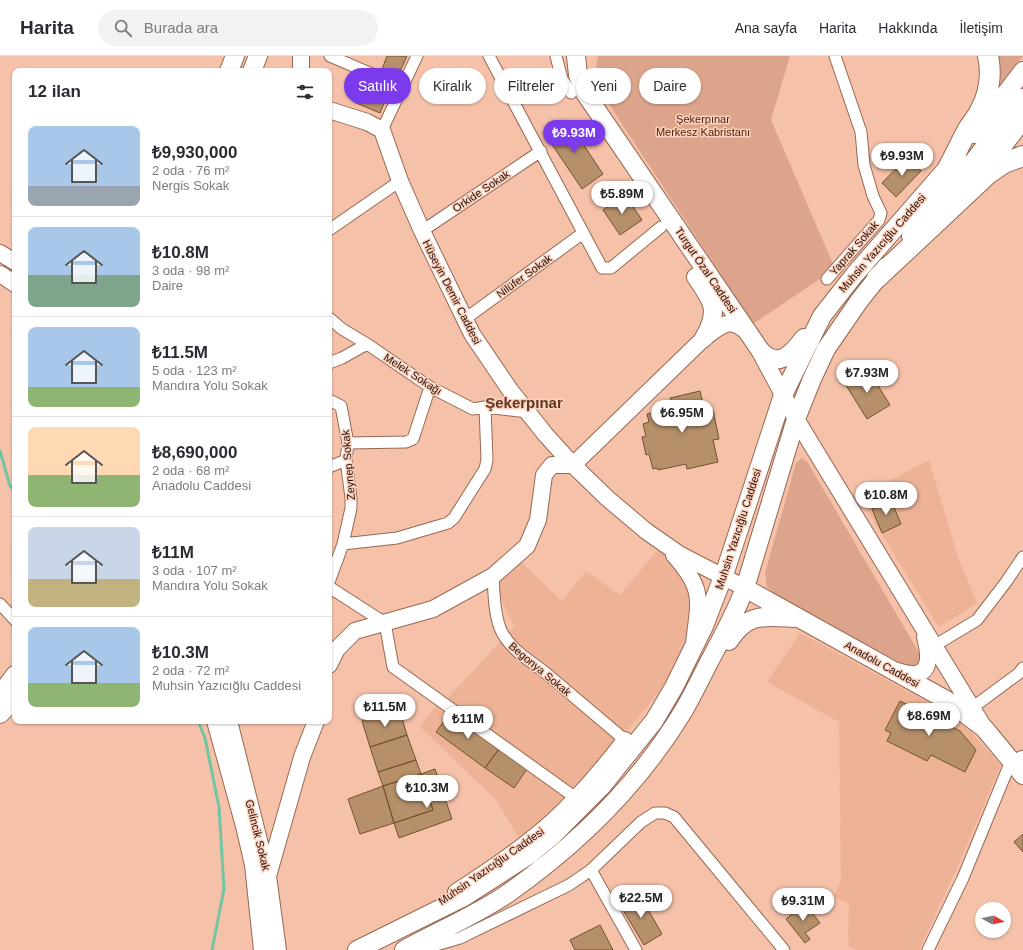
<!DOCTYPE html>
<html lang="tr">
<meta charset="utf-8">
<style>
body{margin:0;font-family:Helvetica,sans-serif;background:#f2f2f3;color:#2b2b33;height:100vh;display:flex;flex-direction:column;font-size:15px;white-space:nowrap}
*{box-sizing:border-box;margin:0}
p{font-size:13px;color:#7c7c81}
.icon{flex:none;width:22px;height:22px;fill:none;stroke:currentColor;stroke-width:2;stroke-linecap:round;stroke-linejoin:round}
.map{position:relative;flex:1;overflow:hidden}
.drawer{position:absolute;left:12px;top:12px;width:320px;height:656px;display:flex;flex-direction:column;background:#fff;border-radius:8px;box-shadow:0 1px 3px #0004}
.drawer>*{flex:none}
.hud{position:absolute;left:344px;top:12px;width:380px;height:36px;display:flex;gap:8px}
.needle{width:26px;rotate:98deg}
.fabs{position:absolute;left:975px;top:846px;display:grid;gap:8px}
.fabs a{display:grid;place-items:center;width:36px;height:36px;border-radius:50%;background:#fff;box-shadow:0 1px 3px #0004;font-size:20px}
.price{position:absolute;translate:-50% -34px;padding:0 9px;border-radius:14px;background:#fff;color:#222;font-size:13px;line-height:26px;filter:drop-shadow(0 1px 2px #0008)}
.price::after{content:'';position:absolute;left:50%;top:24px;width:12px;height:9px;margin-left:-6px;background:inherit;clip-path:polygon(0 0,100% 0,50% 100%)}
.price.current{background:#7c3aed;color:#fff}
ul{padding:0;list-style:none}
li{display:flex;align-items:center;gap:12px;height:100px;padding:0 16px}
li+li{border-top:1px solid #e1e1e2}
li span{display:grid;place-items:center;flex:none;width:112px;height:80px;border-radius:8px;color:#555}
li>.icon{margin-inline-start:auto}
span .icon{width:48px;height:48px;fill:#fffc;stroke-width:1}
li b{font-size:17px}
h2{display:flex;justify-content:space-between;align-items:center;height:48px;padding:0 16px;font-size:17px}
.chip{padding:0 14px;border-radius:18px;background:#fff;box-shadow:0 1px 3px #0004;font-size:14px;line-height:36px}
.chip.current{background:#7c3aed;color:#fff}
header{display:flex;align-items:center;gap:24px;box-sizing:border-box;height:56px;padding:0 20px;background:#fff;border-bottom:1px solid #e1e1e2}
header strong{font-size:19px}
nav{display:flex;gap:22px;margin-inline-start:auto;font-size:14px}
.search{width:280px;height:36px;background:#f2f2f3;display:flex;align-items:center;gap:10px;box-sizing:border-box;padding:0 14px;border-radius:22px;color:#7c7c81;font-size:15px}
.map>svg:first-child{display:block}
</style>
<header>
<strong>Harita</strong>
<div class="search"><svg class="icon" aria-label="search" viewBox="0 0 24 24"><circle cx="10" cy="10" r="6"/><path d="M15 15l6 6"/></svg>Burada ara</div>
<nav><a>Ana sayfa</a><a>Harita</a><a>Hakkında</a><a>İletişim</a></nav>
</header>
<div class="map">
<svg width="1023" height="894" viewBox="0 0 1023 894">
<rect width="100%" height="100%" fill="#f6c1a9"/>
<!-- built -->
<path fill="#eeb397" d="M929,404l29,97 19,46 -38,24 -80,-130z
M661,490l30,35 1,72 -119,142 -54,43 -23,-38 -76,-73 20,-27 3,3 72,-77 -8,-13 -14,-35 23,-21 46,44 24,-30 34,24z
M800,577l146,79 25,20 30,33 -44,103 -38,82h-62l-9,-4 1,-42 -16,-8 8,-15 -2,-159 -72,-40z"/>
<!-- green -->
<path fill="#dca48a" d="M598,0h192l-19,64 62,144 -6,10 -74,50 -152,-232c-7,-13 -6,-22 -3,-36z
M994,0h29l-32,42z
M802,402l6,5 113,193 -1,8 -5,4 -6,-1 -132,-71 -10,-9 -2,-14 31,-110z"/>
<g fill="none" stroke-linecap="round" stroke-linejoin="round">
<!-- stream -->
<path stroke="#72c5a3" stroke-width="3" d="M0,395l10,35 5,5
M198,665l7,17 14,69 5,82 -12,61"/>
</g>
<!-- building -->
<path fill="#b5906a" stroke="#74512d" d="M387,0h20l-9,20 -16,-7z
M363,24l26,11 -9,22 -26,-11z
M567,64l36,54 -21,15 -37,-55z
M907,101l14,14 -25,26 -14,-14z
M625,139l17,25 -22,15 -17,-25z
M867,312l23,37 -23,14 -23,-37z
M700,335l5,21 8,-2 6,29 -6,1 5,22 -31,7 -1,-5 -28,6 -1,-2 -4,1 -4,-15 -3,1 -4,-18 4,-1 -3,-12 6,-2 -2,-8 26,-6 -3,-10z
M891,444l10,24 -19,9 -10,-24z
M900,645l60,30 16,19 -11,22 -34,-17 -4,6 -40,-20 4,-8 -6,-3z
M399,652l8,27 -37,12 -8,-26z
M450,657l49,36 -14,19 -49,-36z
M407,679l9,25 -38,12 -8,-25z
M499,693l28,20 -13,19 -29,-20z
M416,704l5,14 -38,12 -5,-14z
M435,713l17,50 -53,19 -5,-15 39,-13 -12,-36z
M421,718l12,36 -39,13 -11,-37z
M383,730l11,37 -34,11 -12,-35z
M1023,778v18l-9,-10z
M639,838l23,40 -18,11 -24,-40z
M805,848l15,19 -15,10 5,6 -5,4 -19,-24z
M600,869l13,25h-38l-5,-10z"/>
<g fill="none" stroke-linecap="round" stroke-linejoin="round">
<defs>
<path id="street" d="M330,0l72,31
M489,0l113,212h9l50,-41
M556,0l6,23 9,14
M382,74l35,-74
M329,174l71,-49
M422,175l119,-80
M827,223l52,-59 2,-7 -8,-17 -9,-31 -3,-33 -26,-76
M329,262l13,11 25,15 63,43 43,22 12,-2 43,5
M465,263l118,-86
M329,307l13,-5 25,-14
M329,344l12,6 7,37 -2,17 5,38v10l-8,36 -14,38
M348,387l58,-1 7,-3 17,-52
M329,411l17,-7
M343,488l54,-6 51,-15 6,-5 31,-49 2,-9 -2,-53
M493,520c1,17 1,36 7,52 9,22 30,32 47,46 26,22 52,44 78,66
M329,531l56,36 8,44 183,131
M0,548l15,16
M934,590l43,-26 29,-38 17,-25
M972,652l46,-34 5,-6
M591,814l45,80
M419,894l41,-12 109,-53 22,-15 50,-48 14,-9h10l9,4 110,133
M928,894l35,-72 48,-117 12,-5"/>
<path id="secondary" d="M301,15v-15
M329,54l38,12 15,8 18,51 22,50 50,103 38,56 35,44 28,31 34,33 39,33 33,23 66,34
M0,197l15,9
M0,218l15,10
M758,292l38,71 187,307
M674,499c31,35 25,45 20,88
M329,609l8,-16 18,-18 78,-22 60,-33 34,-30 11,-26 6,-45 8,-10h21l131,-127c18,-13 26,-23 45,-4
M896,615c6,1 13,4 20,3 17,-3 12,-25 9,-37
M215,665l29,105 9,39 9,85
M229,665l39,155 10,74
M268,820l34,-119 14,-36
M456,836c33,-21 67,-44 96,-70 27,-25 51,-53 73,-82"/>
<path id="primary" d="M576,0l2,19 7,18 175,257c18,20 32,4 44,-12
M229,15l6,-15
M252,15l6,-15
M975,78l48,-63
M911,180l51,-60 61,-78
M696,221c17,24 24,34 8,61
M745,532l203,113 36,27 39,47
M729,585c18,-28 34,-25 64,-23
M0,639l15,-20
M0,658l15,-16
M357,894l107,-53 65,-42 25,-21 47,-47 53,-66 20,-34 30,-61 22,-57 57,-174 39,-79 33,-42 102,-117
M404,894c34,-19 71,-34 103,-56 70,-49 133,-111 177,-184 9,-16 17,-32 25,-48 13,-24 26,-48 36,-74l51,-169 16,-40 14,-30 33,-48 27,-34"/>
<path id="highway" d="M948,112c7,-13 13,-26 20,-39 4,-6 9,-12 12,-18 9,-17 12,-37 8,-55
M982,115l41,-53
M877,222l111,-104 16,-11 19,-7"/>
</defs>
<!-- street casing -->
<use href="#street" stroke="#976852" stroke-width="13"/>
<!-- secondary casing -->
<use href="#secondary" stroke="#976852" stroke-width="18"/>
<!-- primary casing -->
<use href="#primary" stroke="#976852" stroke-width="20"/>
<!-- highway casing -->
<use href="#highway" stroke="#976852" stroke-width="22"/>
<!-- street -->
<use href="#street" stroke="#fff" stroke-width="11"/>
<!-- secondary -->
<use href="#secondary" stroke="#fff" stroke-width="16"/>
<!-- primary -->
<use href="#primary" stroke="#fff" stroke-width="18"/>
<!-- highway -->
<use href="#highway" stroke="#fff" stroke-width="20"/>
</g>
<g text-anchor="middle" stroke-width="3" stroke-linejoin="round" paint-order="stroke">
<!-- park labels -->
<g font-size="11" fill="#50230b" stroke="#fcd1be">
<text x="703" y="67">Şekerpınar<tspan x="703" dy="13">Merkesz Kabristanı</tspan></text>
</g>
<!-- street labels -->
<g font-size="11" fill="#241209" stroke="#fcd1be">
<text transform="translate(481 135) rotate(-34)" y="4">Orkide Sokak</text>
<text transform="translate(882 187) rotate(-49)" y="4">Muhsin Yazıcığlu Caddesi</text>
<text transform="translate(854 192) rotate(-49)" y="4">Yaprak Sokak</text>
<text transform="translate(706 214) rotate(56)" y="4">Turgut Özal Caddesi</text>
<text transform="translate(524 220) rotate(-36)" y="4">Nilüfer Sokak</text>
<text transform="translate(452 236) rotate(63)" y="4">Hüseyin Demir Caddesi</text>
<text transform="translate(413 318) rotate(33)" y="4">Melek Sokağı</text>
<text transform="translate(348 409) rotate(-95)" y="4">Zeynep Sokak</text>
<text transform="translate(738 473) rotate(-72)" y="4">Muhsin Yazıcığlu Caddesi</text>
<text transform="translate(882 608) rotate(29)" y="4">Anadolu Caddesi</text>
<text transform="translate(540 613) rotate(40)" y="4">Begonya Sokak</text>
<text transform="translate(258 779) rotate(76)" y="4">Gelincik Sokak</text>
<text transform="translate(491 810) rotate(-35)" y="4">Muhsin Yazıcığlu Caddesi</text>
</g>
<!-- district labels -->
<g font-size="15" font-weight="bold" fill="#613722" stroke="#fcd1be">
<text x="524" y="352">Şekerpınar</text>
</g>
</g>
</svg>
<div class="fabs">
<a><svg class="needle" viewBox="-14 -14 28 28"><path d="M0-13l5 13h-10z" fill="#e53935"/><path d="M0 13l5-13h-10z" fill="#7c7c81"/></svg></a>
</div>
<b class="price current" style="left:574px;top:98px">₺9.93M</b>
<b class="price" style="left:902px;top:121px">₺9.93M</b>
<b class="price" style="left:622px;top:159px">₺5.89M</b>
<b class="price" style="left:867px;top:338px">₺7.93M</b>
<b class="price" style="left:682px;top:378px">₺6.95M</b>
<b class="price" style="left:886px;top:460px">₺10.8M</b>
<b class="price" style="left:385px;top:672px">₺11.5M</b>
<b class="price" style="left:929px;top:681px">₺8.69M</b>
<b class="price" style="left:468px;top:684px">₺11M</b>
<b class="price" style="left:427px;top:753px">₺10.3M</b>
<b class="price" style="left:641px;top:863px">₺22.5M</b>
<b class="price" style="left:803px;top:866px">₺9.31M</b>
<div class="hud">
<a class="chip current">Satılık</a>
<a class="chip">Kiralık</a>
<a class="chip">Filtreler</a>
<a class="chip">Yeni</a>
<a class="chip">Daire</a>
</div>
<section class="drawer">
<h2>12 ilan<svg class="icon" aria-label="filters" viewBox="0 0 24 24"><path d="M4 7h16M4 17h16"/><circle cx="9" cy="7" r="2"/><circle cx="15" cy="17" r="2"/></svg></h2>
<ul>
<li><span style="background:linear-gradient(#a9c7e8 75%,#9aa5b1 0)"><svg class="icon" aria-label="home" viewBox="0 0 24 24"><path d="M3 11l9-7 9 7M6 9v11h12V9"/></svg></span><div><b>₺9,930,000</b><p>2 oda · 76 m²</p><p>Nergis Sokak</p></div></li>
<li><span style="background:linear-gradient(#a9c7e8 60%,#7fa58c 0)"><svg class="icon" aria-label="home" viewBox="0 0 24 24"><path d="M3 11l9-7 9 7M6 9v11h12V9"/></svg></span><div><b>₺10.8M</b><p>3 oda · 98 m²</p><p>Daire</p></div></li>
<li><span style="background:linear-gradient(#a9c7e8 75%,#8fb573 0)"><svg class="icon" aria-label="home" viewBox="0 0 24 24"><path d="M3 11l9-7 9 7M6 9v11h12V9"/></svg></span><div><b>₺11.5M</b><p>5 oda · 123 m²</p><p>Mandıra Yolu Sokak</p></div></li>
<li><span style="background:linear-gradient(#ffd9b3 60%,#8fb573 0)"><svg class="icon" aria-label="home" viewBox="0 0 24 24"><path d="M3 11l9-7 9 7M6 9v11h12V9"/></svg></span><div><b>₺8,690,000</b><p>2 oda · 68 m²</p><p>Anadolu Caddesi</p></div></li>
<li><span style="background:linear-gradient(#c9d6e8 65%,#c2b280 0)"><svg class="icon" aria-label="home" viewBox="0 0 24 24"><path d="M3 11l9-7 9 7M6 9v11h12V9"/></svg></span><div><b>₺11M</b><p>3 oda · 107 m²</p><p>Mandıra Yolu Sokak</p></div></li>
<li><span style="background:linear-gradient(#a9c7e8 70%,#8fb573 0)"><svg class="icon" aria-label="home" viewBox="0 0 24 24"><path d="M3 11l9-7 9 7M6 9v11h12V9"/></svg></span><div><b>₺10.3M</b><p>2 oda · 72 m²</p><p>Muhsin Yazıcığlu Caddesi</p></div></li>
</ul>
</section>
</div>
